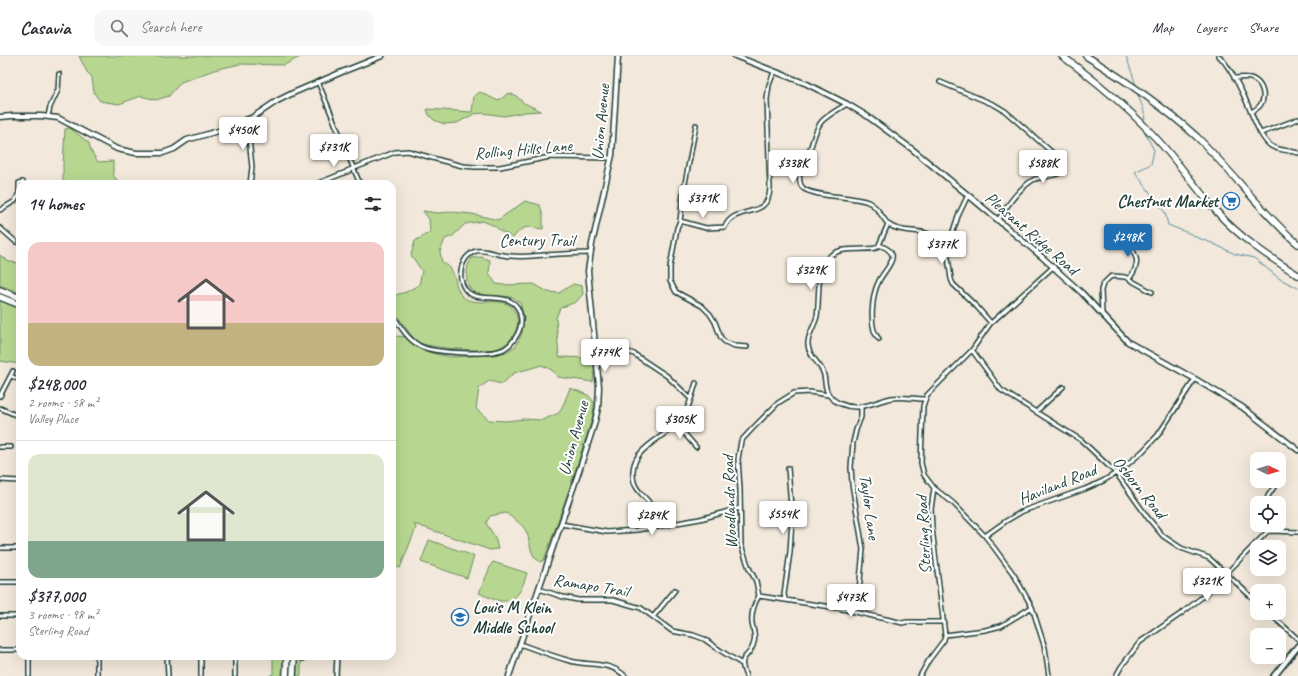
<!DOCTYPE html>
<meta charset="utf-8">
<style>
body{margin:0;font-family:Caveat,sans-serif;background:#f7f7f7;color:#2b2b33;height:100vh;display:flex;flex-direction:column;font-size:15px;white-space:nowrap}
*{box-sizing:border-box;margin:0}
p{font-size:13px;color:#7c7c81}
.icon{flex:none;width:22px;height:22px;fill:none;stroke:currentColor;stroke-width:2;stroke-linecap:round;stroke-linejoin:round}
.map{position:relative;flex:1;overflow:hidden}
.drawer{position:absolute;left:16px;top:124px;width:380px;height:480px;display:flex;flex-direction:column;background:#fff;border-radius:12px;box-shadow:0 4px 16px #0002}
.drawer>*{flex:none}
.needle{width:26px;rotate:95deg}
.controls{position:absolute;left:1250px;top:396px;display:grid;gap:8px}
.controls a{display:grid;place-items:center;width:36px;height:36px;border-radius:8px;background:#fff;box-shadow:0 4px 16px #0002;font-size:20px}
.price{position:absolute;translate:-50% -34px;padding:0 9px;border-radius:4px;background:#fff;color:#222;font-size:13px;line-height:26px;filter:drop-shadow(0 1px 2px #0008)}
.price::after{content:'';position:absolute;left:50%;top:24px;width:12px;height:9px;margin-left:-6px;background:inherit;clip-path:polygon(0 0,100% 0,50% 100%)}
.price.on{background:#1f6fb2;color:#fff}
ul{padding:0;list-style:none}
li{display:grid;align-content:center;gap:8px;height:212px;padding:0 12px}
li+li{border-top:1px solid #e1e1e2}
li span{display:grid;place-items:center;height:124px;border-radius:12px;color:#555}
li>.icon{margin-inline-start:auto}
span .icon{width:72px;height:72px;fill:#fffc;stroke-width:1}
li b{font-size:17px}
h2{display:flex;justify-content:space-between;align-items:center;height:48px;padding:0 12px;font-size:17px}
header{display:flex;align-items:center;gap:24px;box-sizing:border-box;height:56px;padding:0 20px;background:#fff;border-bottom:1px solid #e1e1e2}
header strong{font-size:19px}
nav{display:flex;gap:22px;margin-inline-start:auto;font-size:14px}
.search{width:280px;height:36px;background:#f7f7f7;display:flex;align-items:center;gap:10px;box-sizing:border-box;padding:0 14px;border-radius:12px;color:#7c7c81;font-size:15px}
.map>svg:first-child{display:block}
</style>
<header>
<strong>Casavia</strong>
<div class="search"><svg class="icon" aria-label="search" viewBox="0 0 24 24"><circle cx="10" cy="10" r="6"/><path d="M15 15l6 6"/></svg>Search here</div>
<nav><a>Map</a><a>Layers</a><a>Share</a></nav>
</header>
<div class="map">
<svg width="1298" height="620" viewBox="0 0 1298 620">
<rect width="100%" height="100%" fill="#f2e8db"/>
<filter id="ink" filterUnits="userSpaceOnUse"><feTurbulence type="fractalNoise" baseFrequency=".025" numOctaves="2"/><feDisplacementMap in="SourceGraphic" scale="8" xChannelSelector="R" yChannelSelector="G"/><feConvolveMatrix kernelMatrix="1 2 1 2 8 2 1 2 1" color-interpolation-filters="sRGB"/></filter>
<g filter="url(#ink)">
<!-- green -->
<path fill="#b7d790" stroke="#6b8a62" d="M79,0h223l-18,9 -44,-1 -26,6 -33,12 -12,14 -13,4 -15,-4 -22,8 -19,-3 -6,-8 -2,-16 -5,-5z
M480,36l16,8 5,-1 7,-6 7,2 9,8 17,8 -16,1 -21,4 -21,-3 -9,1 -17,9 -13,1 -10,-4 -5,-5 -2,-6 45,3 2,-16z
M70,72l19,15 2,8 7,11 15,-1v14l7,9h-57v-19l2,-36z
M525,145l15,4 3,11v13c-16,-2 -19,-5 -30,9l-14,-8 -4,-4 -12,-5 -18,3 -12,12 -8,3 -5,13 2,10c3,2 7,4 9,7 5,8 5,22 12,28 14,11 39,-2 49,11 13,14 1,36 -16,41 -9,3 -70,-1 -78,-7 -6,-4 -24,-30 -26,-37 -1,-3 0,-6 0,-9l14,-4 13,-7 3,-14 -11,-16 4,-14 15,-9 -1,-13 -6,-8 14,2 15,-1 20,2 26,6z
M0,199l9,7 11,1v30l-20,-8z
M481,201l9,3 -1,13 7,11 8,1 30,-1 14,8 11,1 14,-9 9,2 1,8 -7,8 -16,6 -4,10 3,39 31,1 5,5 -2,19 -35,-5 -6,-7 -10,-5 -28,8 -12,11 -13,-3 -10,7 -3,21 13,11 17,1 18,-2 18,1 17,-7 5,-10 6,-15 18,7 6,7 -1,14 -24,74 -25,70 -4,2c-13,-8 -8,-24 -16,-34 -4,-6 -12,-10 -18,-15l-16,3 -4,7 9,14 3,12 -8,1 -76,-26 2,4 -16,40 -8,-3v-227l5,-2 8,1 12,10 15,6 18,4 44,-2 12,-3 10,-6 6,-13 2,-16 -4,-14c-3,-3 -6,-6 -10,-6 -15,-3 -39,4 -43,-16 -1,-9 0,-16 5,-23z
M0,244l20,8v56l-20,-3z
M429,484l45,16 -7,22 -46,-16z
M493,506l34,11c-4,13 -9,30 -26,28 -7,-1 -15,-5 -22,-8l13,-30z
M273,600h10l-1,20h-13l4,-2z
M298,600h3v20h-4z"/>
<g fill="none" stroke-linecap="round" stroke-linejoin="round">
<!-- stream -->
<path stroke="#5f8da0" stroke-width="1" d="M1126,0l10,29
M1137,36c3,11 10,20 7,31
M1143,73l11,21 -3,14 -16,8 30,41 3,12 23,9 7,4 14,5 23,11 19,4 26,21 18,9"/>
<defs>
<path id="minor" d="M1219,0c10,10 17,24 23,36 8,15 16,45 29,54 8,5 19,4 27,7
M1234,22c6,0 14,-2 19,1 9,4 13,17 8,25 -2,4 -6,6 -10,8
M318,26l42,102
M940,26l55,23 10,6 58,51c6,16 -21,13 -30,18 -16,10 -25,25 -35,40
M847,48c-8,5 -18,10 -25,17 -7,8 -8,18 -12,28 -2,3 -5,6 -6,10 -4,6 -7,24 -1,29 10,9 50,8 65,14 12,5 15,20 23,24 14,8 30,2 44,11 5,3 8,9 12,13
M48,60l2,-9 8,-17 1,-16
M247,63l5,48 -2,17
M696,69l-13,69 -3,27 -3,7 -7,39v14l6,11 26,14 8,8 5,8 6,16 4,4 10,4 12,1
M1261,77l37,-14
M347,115l48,-19 13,-1 35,10 20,5 12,1h25l50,-10 61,1
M316,128l33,-13
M20,136l-1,1v-10l4,-1 1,2
M968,139l-10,21 -11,34 4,29 2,5 24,23 14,16
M0,154l15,-9 4,-8
M680,165l26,7 19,-1c9,-23 44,-6 45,-39l-3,-89 2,-14 5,-13
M888,168l-9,21 -3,3c-14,3 -33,-2 -45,7 -16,13 -11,43 -14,61 -2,10 -10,19 -9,29 1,12 11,17 15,27 3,7 1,17 6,23 3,4 7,7 12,9 18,8 33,-2 50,-6 11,-2 23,1 34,1
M0,172l16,14
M1126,182c9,17 17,23 3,41
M879,189c26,9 7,22 0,36 -7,13 -11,48 0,58
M392,258c8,12 15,25 28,32 13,7 70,10 84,3 9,-5 18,-19 17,-30 -4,-39 -54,-4 -60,-40 -1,-7 1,-15 5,-21 2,-2 6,-6 10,-7 8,-2 18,3 27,4 14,3 28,1 42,0 15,-1 30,-2 46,-2
M1102,258l-1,-24 2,-6 7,-7 4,-1 11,1 27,15
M972,294l29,40 67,42 13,8 35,33 32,45 15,18 18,12 28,10 48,44
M595,295l22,-3 17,6 33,22 24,23
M11,320l9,4
M0,340l13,-25
M0,352l20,9
M1037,355l26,-24
M676,368l20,23
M0,391h11
M0,424l20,1
M934,432l19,15 32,33 10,13 19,26 18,32 13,41 4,28
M1266,447l2,-7 6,-9
M561,468l46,8 30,-2 63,-11 40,-11
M1268,469l2,6
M658,471c-2,-9 -5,-18 -10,-26 -5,-6 -12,-11 -14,-19 -8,-33 28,-42 45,-60 9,-11 13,-26 17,-39
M985,480l21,-15 17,-10 62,-22 18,-8 18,-11 22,-19 15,-16 37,-56
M0,492h20
M0,526h20
M539,533l24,8 15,3h35l28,8 31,23 21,4 11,4 17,12 21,13
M759,540l79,12 65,15 3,-1h38
M785,543l-1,-5 6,-42 2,-32 -4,-52
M855,555l4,-20 4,-42 -11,-65 -1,-17 2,-24 3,-13 5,-13v-10
M1269,557l29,26
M0,560h20
M653,561l22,-27
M945,579l40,-5 16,-4 31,-19
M520,588c16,6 33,12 50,17 18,5 40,0 55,15
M0,594h20
M29,600v20
M97,600v20
M167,600l1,20
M201,600v20
M235,600v20
M303,600v3
M336,620l1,-20
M746,620c-10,-24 4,-15 8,-34 2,-6 -1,-12 -2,-19 -1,-9 2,-20 7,-27l-3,-15 -7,-13 -8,-23 -1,-56 -2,-30 3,-18 12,-13 25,-25 16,-10 15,-1 20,3
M920,620l9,-16 15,-20 1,-5 -13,-107 -1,-19 3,-21 -10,-13 -3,-12 2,-57 4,-11 45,-45 18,-26 63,-57
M1116,620l5,-9 19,-25 42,-29 24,-19 61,-62 3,-1 28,1"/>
<path id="tertiary" d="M735,0l72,28 40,20 20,12 45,33 56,46 74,62 40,36 46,49 67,37 47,28 56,43
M0,61l12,-1h29l17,2 59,31 19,4h27l11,-4 13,-9 38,-11 28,-12 24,-16 16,-8 49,-21 40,-16
M509,620l68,-199 17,-52 4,-17 1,-21 -11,-116 4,-27 20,-89 6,-99"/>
<path id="secondary" d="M1274,620l24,-30"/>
<path id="motorway" d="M1062,0c33,24 63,49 91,79 23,24 42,52 64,77 23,26 52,45 81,63
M1086,0c39,24 77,50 111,81 35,34 64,75 101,107
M0,234l20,8
M0,241l20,8
M286,620l1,-20
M293,620l1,-20"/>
</defs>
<!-- minor casing -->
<use href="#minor" stroke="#1f3d34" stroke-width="6"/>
<!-- tertiary casing -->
<use href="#tertiary" stroke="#1f3d34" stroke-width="7"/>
<!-- secondary casing -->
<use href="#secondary" stroke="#1f3d34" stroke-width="8"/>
<!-- motorway casing -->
<use href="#motorway" stroke="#1f3d34" stroke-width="8"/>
<!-- minor -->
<use href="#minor" stroke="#fff" stroke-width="3"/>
<!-- tertiary -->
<use href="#tertiary" stroke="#fff" stroke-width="4"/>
<!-- secondary -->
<use href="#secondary" stroke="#fff" stroke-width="4.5"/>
<!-- motorway -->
<use href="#motorway" stroke="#fff" stroke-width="5.5"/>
</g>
</g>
<!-- icons -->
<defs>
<symbol id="supermarket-ring" viewBox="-11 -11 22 22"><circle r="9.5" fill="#fff" stroke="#1f6fb2" stroke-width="1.5"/><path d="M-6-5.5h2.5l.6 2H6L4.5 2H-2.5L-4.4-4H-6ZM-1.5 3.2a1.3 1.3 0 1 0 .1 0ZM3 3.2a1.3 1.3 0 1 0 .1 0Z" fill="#1f6fb2"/></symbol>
<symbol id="school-ring" viewBox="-11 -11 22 22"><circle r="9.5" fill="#fff" stroke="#1f6fb2" stroke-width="1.5"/><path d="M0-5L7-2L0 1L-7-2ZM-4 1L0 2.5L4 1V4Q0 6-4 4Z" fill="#1f6fb2"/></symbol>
</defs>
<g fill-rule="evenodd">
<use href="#supermarket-ring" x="1221" y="135" width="20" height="20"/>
<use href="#school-ring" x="450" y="551" width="20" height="20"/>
</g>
<g text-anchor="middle" stroke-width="4" stroke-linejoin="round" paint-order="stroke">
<!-- street labels -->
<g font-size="17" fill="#1f3d34" stroke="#fff">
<text transform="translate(600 66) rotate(-85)" y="6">Union Avenue</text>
<text transform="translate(523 93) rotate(-5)" y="6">Rolling Hills Lane</text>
<text transform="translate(1032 177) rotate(41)" y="6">Pleasant Ridge Road</text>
<text x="537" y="190">Century Trail</text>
<text transform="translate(573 382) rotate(-75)" y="6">Union Avenue</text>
<text transform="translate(1057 428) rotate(-22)" y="6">Haviland Road</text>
<text transform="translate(1140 431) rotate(51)" y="6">Osborn Road</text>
<text transform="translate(729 446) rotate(-92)" y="6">Woodlands Road</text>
<text transform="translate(870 451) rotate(82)" y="6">Taylor Lane</text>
<text transform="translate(923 479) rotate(-93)" y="6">Sterling Road</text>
<text transform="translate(591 529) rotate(9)" y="6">Ramapo Trail</text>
</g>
<!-- poi labels -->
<g font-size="17" font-weight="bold" fill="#1f3d34" stroke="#fff" text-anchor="end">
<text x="1218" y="151">Chestnut Market</text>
<text x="473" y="557" text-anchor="start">Louis M Klein<tspan x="473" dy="20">Middle School</tspan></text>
</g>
</g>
</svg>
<div class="controls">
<a><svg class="needle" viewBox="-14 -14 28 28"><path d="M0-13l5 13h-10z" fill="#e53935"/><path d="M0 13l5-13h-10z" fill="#7c7c81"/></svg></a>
<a><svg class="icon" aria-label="locate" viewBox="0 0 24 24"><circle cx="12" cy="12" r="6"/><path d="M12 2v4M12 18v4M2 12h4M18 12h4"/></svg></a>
<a><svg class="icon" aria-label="layers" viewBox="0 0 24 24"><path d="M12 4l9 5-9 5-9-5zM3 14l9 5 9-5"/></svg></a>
<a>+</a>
<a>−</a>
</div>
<b class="price" style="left:243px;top:95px">$450K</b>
<b class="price" style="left:334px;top:112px">$731K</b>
<b class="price" style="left:793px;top:128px">$338K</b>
<b class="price" style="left:1043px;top:128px">$588K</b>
<b class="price" style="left:703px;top:163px">$371K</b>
<b class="price on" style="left:1128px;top:202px">$248K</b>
<b class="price" style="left:942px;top:209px">$377K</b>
<b class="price" style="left:811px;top:235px">$329K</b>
<b class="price" style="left:605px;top:317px">$774K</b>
<b class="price" style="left:680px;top:384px">$305K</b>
<b class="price" style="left:783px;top:479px">$554K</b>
<b class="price" style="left:652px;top:480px">$284K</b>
<b class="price" style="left:1207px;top:546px">$321K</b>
<b class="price" style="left:851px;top:562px">$473K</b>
<section class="drawer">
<h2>14 homes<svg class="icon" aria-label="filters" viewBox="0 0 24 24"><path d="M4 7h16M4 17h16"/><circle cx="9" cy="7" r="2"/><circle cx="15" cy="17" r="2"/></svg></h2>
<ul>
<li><span style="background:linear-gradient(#f6c9c9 65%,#c2b280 0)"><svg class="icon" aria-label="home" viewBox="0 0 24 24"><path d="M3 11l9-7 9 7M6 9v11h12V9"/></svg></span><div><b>$248,000</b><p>2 rooms · 58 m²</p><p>Valley Place</p></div></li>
<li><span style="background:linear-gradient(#dfe7d0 70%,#7fa58c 0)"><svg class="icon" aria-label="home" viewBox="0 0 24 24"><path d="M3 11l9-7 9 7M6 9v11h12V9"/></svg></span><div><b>$377,000</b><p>3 rooms · 98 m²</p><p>Sterling Road</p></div></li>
</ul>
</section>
</div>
